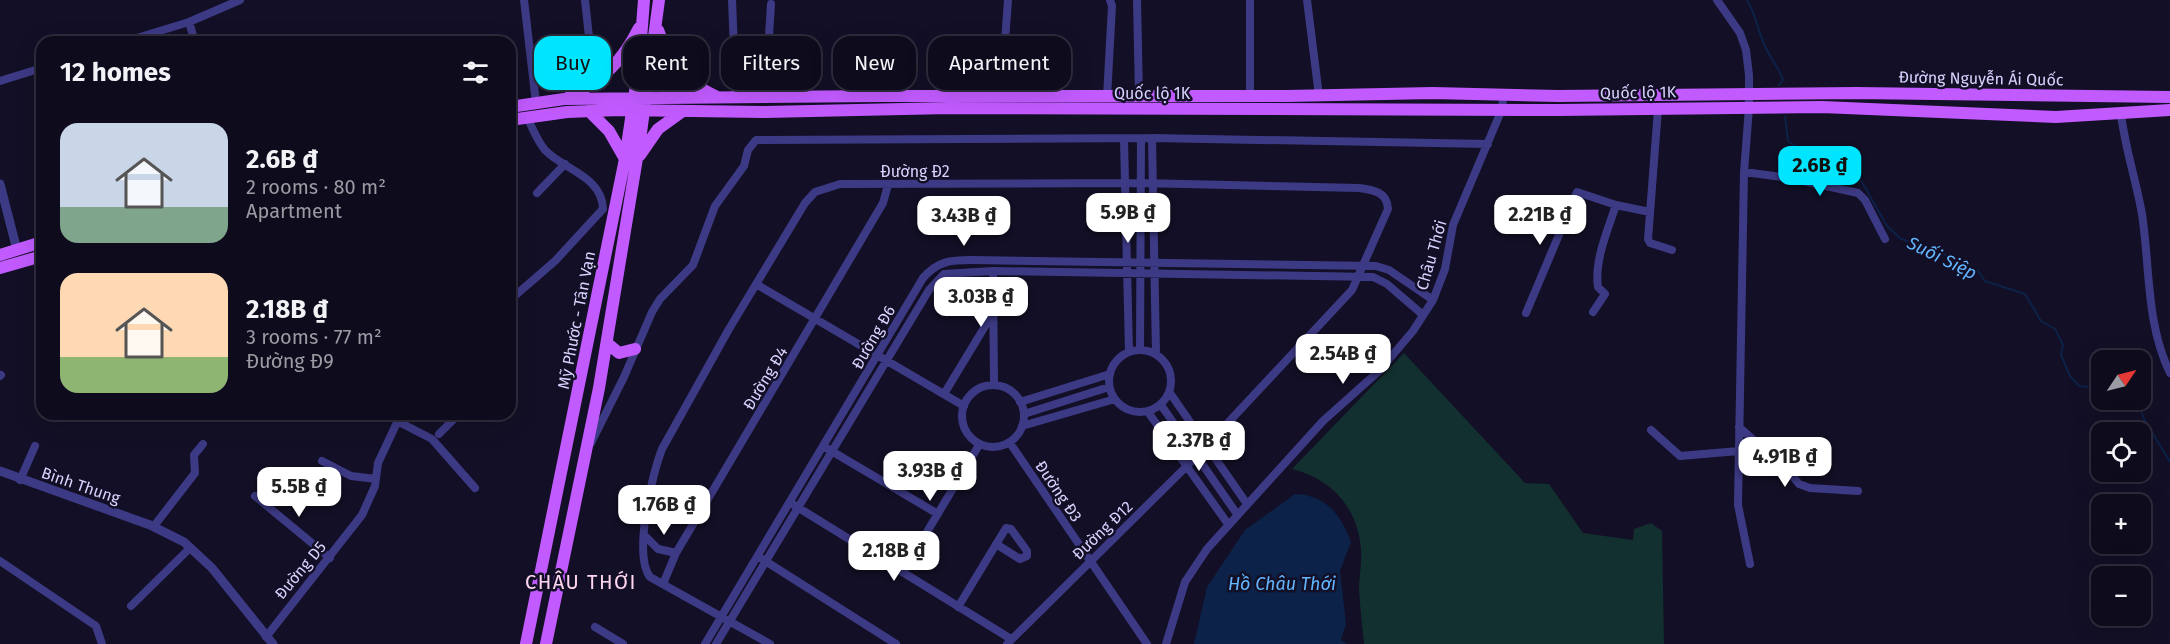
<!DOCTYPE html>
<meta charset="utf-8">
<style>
body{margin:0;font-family:"Fira Sans",sans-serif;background:#1c1929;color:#f1f3f6;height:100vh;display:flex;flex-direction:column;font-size:22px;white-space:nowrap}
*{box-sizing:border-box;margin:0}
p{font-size:20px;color:#9b9ba3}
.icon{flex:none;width:33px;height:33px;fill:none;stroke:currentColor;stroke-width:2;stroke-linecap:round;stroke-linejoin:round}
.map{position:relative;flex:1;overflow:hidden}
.side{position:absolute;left:36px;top:36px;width:480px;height:384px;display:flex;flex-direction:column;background:#0e0b1c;border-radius:18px;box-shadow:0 6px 24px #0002,0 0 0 2px #2e2b3b}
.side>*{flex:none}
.guide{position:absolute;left:534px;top:36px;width:570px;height:54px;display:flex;gap:12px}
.needle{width:39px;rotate:55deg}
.tools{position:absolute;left:2091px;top:350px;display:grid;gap:12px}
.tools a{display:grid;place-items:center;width:60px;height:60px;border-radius:12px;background:#0e0b1c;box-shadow:0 6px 24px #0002,0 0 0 2px #2e2b3b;font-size:30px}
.price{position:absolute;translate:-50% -51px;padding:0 14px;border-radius:12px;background:#fff;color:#222;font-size:20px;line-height:39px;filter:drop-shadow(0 2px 3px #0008)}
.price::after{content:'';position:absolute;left:50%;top:36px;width:18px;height:14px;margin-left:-9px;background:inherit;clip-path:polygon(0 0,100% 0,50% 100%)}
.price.on{background:#00e5ff;color:#111}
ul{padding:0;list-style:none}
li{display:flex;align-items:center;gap:18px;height:150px;padding:0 24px}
li span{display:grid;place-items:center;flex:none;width:168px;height:120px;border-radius:18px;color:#555}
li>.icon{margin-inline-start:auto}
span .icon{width:72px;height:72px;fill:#fffc;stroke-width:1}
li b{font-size:26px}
h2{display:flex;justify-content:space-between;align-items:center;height:72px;padding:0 24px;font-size:26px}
.tag{padding:0 21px;border-radius:18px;background:#0e0b1c;box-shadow:0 6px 24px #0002,0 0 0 2px #2e2b3b;font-size:21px;line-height:54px}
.tag.on{background:#00e5ff;color:#111}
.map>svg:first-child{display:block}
</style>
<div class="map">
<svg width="2170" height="644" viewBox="0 0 2170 644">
<rect width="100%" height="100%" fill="#130f26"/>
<!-- green -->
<path fill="#12302f" d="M1404,353l121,130 24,1 34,49 50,7 1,-11 17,-6 11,8 2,113h-300c-2,-19 -4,-37 -5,-55 0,-13 3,-25 2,-38 -2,-41 -28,-72 -69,-82z"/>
<!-- water -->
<path fill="#0c2248" d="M1295,494c30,1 46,20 56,48l-11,29 6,53 -5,16 6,4h-153l13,-57 38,-57z"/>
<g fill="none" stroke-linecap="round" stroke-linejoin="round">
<!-- stream -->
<path stroke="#0c2248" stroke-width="2" d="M1747,0c10,16 11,34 20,50 5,11 12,18 16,30l-4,5
M1785,117l3,24 13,9 50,13 36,63 14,13 36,12 41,20 7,10 40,13 16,27 14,8 8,16 -2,10 9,21 9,10 11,1 12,-9
M2137,399l7,20 26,43"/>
<!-- minor -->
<path stroke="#3d3a85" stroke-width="8" d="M524,0l12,103
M585,0l9,83
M732,0l4,99
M1137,0l2,96
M1250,0v96
M1307,0l12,96
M1717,0l23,33 6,17 3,25v33l-5,64 -6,333 12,59
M189,22l6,20
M124,42l65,-20 51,-22
M0,81l42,-13
M1001,96l7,-96
M1107,97l5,-91 -2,-6
M765,99l6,-95
M1658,109l-10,130 2,4 22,7
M2121,114c4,34 15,66 21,100 8,52 4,110 28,159
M1152,138l4,216
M1124,139l5,213
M1744,172l46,6 68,15 7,7 20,39
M537,193l28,-29
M993,271l1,112
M756,284l208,122
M510,300l45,-39 48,-52c-1,-33 -39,-39 -58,-59 -8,-9 -12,-21 -18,-33
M1593,312l12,-18 -7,-7c-4,-26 10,-58 18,-82l34,7
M1526,313l51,-121 39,13
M1109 381a31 31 0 1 1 62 0a31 31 0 1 1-62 0Z
M1140,350l1,-211
M0,376l1,-1
M962 416a31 31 0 1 1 62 0a31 31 0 1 1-62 0Z
M1170,393l77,111
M944,394l49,-81
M1020,402l90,-28
M1161,405l76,109
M1148,412l80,112
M1024,414l85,-27
M397,421l35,18 43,49
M1022,426l93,-27
M1739,427l18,16 15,21 18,9 9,11 11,4 48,3
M1651,430l29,26 59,-5
M439,434l20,-20
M591,443l33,-66 28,-65 8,-13 33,-34 22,-59 29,-40 4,-16 8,-10 396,-2 336,6
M1010,443l137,201
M828,449l110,65
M322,461l29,15 25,3
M20,480l15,-34
M255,496l75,62
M794,505l217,134
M154,526l41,-53 -1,-18 9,-11
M644,535l14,14 18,4
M762,559l134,85
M0,561l96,65 6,18
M903,572l76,-127
M663,584l13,-31 207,-350 5,-18
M131,606l59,-58
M958,607l48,-79 5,1 16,22v5l-7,3 -24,-15
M595,627l28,17
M266,637l96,-122 13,-29 3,-23 23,-49
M705,644l218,-366c15,-17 27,-18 49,-18l404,6 13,4 44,30
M716,644l213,-354 15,-16 49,-3 380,6 14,7 36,31
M770,644l-120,-67c-17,-22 2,-103 12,-128l67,-120 76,-126 10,-11 25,-8 301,-1 218,5c15,2 28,4 29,21l-36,81 -155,166 -190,188
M1166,644l19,-62 22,-33 116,-128 56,-50 34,-40 20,-31 12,-31 8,-44 49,-116 1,-13"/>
<!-- tertiary -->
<path stroke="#3d3a85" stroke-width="9" d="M0,184l17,66
M0,471l150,54 34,17 28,26 61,76"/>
<!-- primary -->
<path stroke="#c25bff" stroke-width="12" d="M658,30c11,33 27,52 59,67
M570,96c33,-15 53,-36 69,-68
M510,107l54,-8 316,-3h407l146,-3 125,3 298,-3 314,4
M589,111l20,20 16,28
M510,120l57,-8 52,-2 146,2 184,-4 609,2 264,-3 234,10 114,-7
M640,155l18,-26 25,-18
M0,255l42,-13
M0,268l42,-12
M607,343l12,10 16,-4
M526,644l99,-485 14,-94 5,-65
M546,644l53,-256 41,-248 19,-140"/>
</g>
<g text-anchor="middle" stroke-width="5" stroke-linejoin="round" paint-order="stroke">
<!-- street labels -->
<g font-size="16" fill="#d9d4ff" stroke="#130f26">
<text transform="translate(1981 78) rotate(1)" y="6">Đường Nguyễn Ái Quốc</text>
<text transform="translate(1638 92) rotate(-1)" y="6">Quốc lộ 1K</text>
<text x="1152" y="99">Quốc lộ 1K</text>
<text x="915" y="177">Đường Đ2</text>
<text transform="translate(1431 255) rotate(-74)" y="6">Châu Thới</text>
<text transform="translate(576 320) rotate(-79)" y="6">Mỹ Phước - Tân Vạn</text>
<text transform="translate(873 337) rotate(-60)" y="6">Đường Đ6</text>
<text transform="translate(765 378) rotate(-59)" y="6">Đường Đ4</text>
<text transform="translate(81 485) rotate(19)" y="6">Bình Thung</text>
<text transform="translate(1059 491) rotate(56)" y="6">Đường Đ3</text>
<text transform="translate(1102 530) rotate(-44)" y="6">Đường Đ12</text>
<text transform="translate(300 570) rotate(-50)" y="6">Đường D5</text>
</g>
<!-- water labels -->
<g font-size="18" font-style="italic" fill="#62b6ff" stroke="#130f26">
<text transform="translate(1942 258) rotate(26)" y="6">Suối Siệp</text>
<text x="1282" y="590">Hồ Châu Thới</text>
</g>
<!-- quarter labels -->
<g font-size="20" letter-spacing="1.5" fill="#ffd6f0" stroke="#130f26">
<text x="581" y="589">CHÂU THỚI</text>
</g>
</g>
</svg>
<div class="tools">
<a><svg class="needle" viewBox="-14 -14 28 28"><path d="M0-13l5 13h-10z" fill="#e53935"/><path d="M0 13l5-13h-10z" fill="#9b9ba3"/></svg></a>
<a><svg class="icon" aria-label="locate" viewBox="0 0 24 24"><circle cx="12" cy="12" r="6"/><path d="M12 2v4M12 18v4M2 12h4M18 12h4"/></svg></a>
<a>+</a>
<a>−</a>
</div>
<b class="price on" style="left:1820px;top:197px">2.6B ₫</b>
<b class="price" style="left:1128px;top:244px">5.9B ₫</b>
<b class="price" style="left:1540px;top:246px">2.21B ₫</b>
<b class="price" style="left:964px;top:247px">3.43B ₫</b>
<b class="price" style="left:981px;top:328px">3.03B ₫</b>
<b class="price" style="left:1343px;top:385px">2.54B ₫</b>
<b class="price" style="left:1199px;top:472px">2.37B ₫</b>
<b class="price" style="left:1785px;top:488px">4.91B ₫</b>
<b class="price" style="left:930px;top:502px">3.93B ₫</b>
<b class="price" style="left:299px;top:518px">5.5B ₫</b>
<b class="price" style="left:664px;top:536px">1.76B ₫</b>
<b class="price" style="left:894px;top:582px">2.18B ₫</b>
<div class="guide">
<a class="tag on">Buy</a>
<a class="tag">Rent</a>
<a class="tag">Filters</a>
<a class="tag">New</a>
<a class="tag">Apartment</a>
</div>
<section class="side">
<h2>12 homes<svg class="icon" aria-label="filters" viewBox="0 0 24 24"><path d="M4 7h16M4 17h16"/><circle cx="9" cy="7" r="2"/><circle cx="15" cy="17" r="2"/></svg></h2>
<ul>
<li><span style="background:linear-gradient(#c9d6e8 70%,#7fa58c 0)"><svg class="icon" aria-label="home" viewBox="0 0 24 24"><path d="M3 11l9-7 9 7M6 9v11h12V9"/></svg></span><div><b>2.6B ₫</b><p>2 rooms · 80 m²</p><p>Apartment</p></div></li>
<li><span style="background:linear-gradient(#ffd9b3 70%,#8fb573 0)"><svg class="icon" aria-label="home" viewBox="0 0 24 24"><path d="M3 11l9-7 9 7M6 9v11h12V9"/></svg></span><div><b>2.18B ₫</b><p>3 rooms · 77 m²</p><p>Đường Đ9</p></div></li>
</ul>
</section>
</div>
